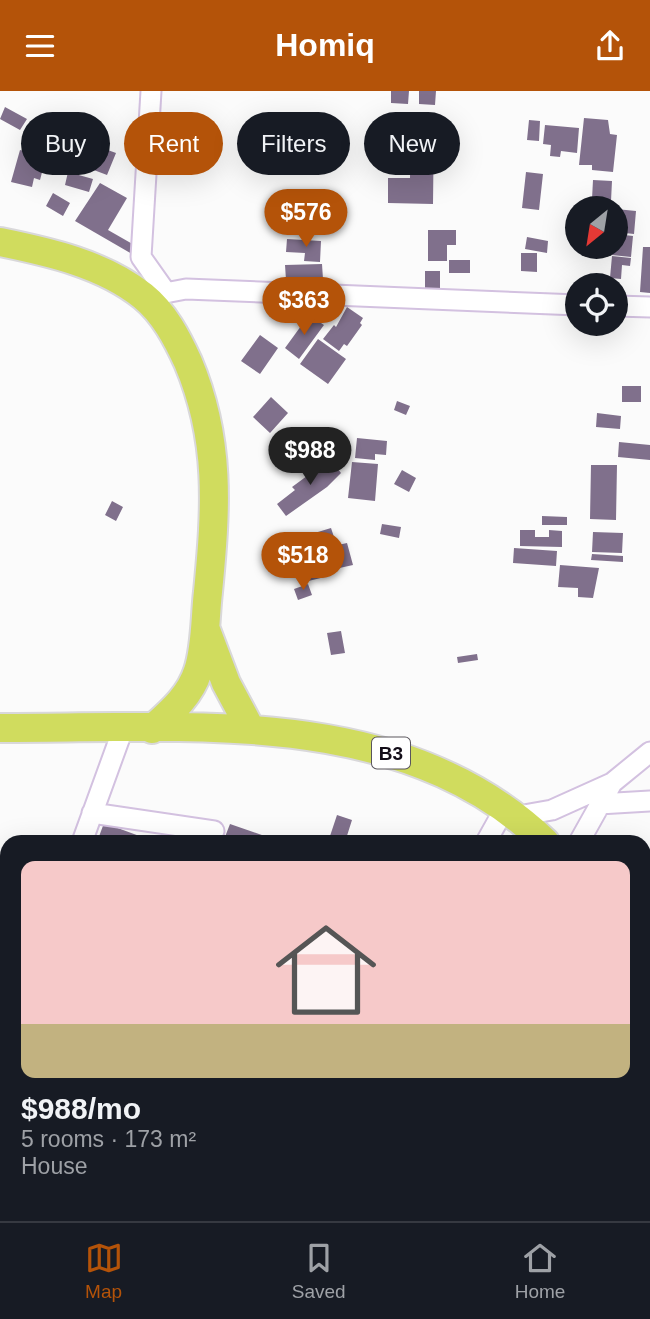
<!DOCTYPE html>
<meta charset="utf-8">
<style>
body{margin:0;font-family:Helvetica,sans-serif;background:#20242c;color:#f1f3f6;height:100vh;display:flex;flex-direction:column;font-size:26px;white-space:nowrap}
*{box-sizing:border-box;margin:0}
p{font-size:23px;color:#9ea1a6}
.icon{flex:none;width:38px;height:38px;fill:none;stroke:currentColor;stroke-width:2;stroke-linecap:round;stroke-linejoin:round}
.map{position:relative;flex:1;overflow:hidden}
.panel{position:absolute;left:0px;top:744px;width:651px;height:387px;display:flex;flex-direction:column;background:#171b24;border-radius:21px 21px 0 0;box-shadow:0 7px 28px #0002}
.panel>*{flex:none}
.banner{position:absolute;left:21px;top:21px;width:609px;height:63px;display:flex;gap:14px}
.needle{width:46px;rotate:210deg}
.buttons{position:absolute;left:565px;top:105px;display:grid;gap:14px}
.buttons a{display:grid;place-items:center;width:63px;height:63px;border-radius:50%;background:#171b24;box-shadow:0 7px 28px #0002;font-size:35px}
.price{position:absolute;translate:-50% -60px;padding:0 16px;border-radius:24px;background:#b45309;color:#fff;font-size:23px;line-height:46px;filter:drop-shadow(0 2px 4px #0008)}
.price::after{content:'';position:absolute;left:50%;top:42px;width:21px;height:16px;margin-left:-10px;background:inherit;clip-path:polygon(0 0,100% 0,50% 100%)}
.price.active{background:#222;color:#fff}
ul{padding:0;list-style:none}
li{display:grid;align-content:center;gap:14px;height:371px;padding:0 21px}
li span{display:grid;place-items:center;height:217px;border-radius:14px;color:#555}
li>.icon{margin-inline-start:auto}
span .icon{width:126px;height:126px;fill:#fffc;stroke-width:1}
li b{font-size:30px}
.tag{padding:0 24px;border-radius:32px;background:#171b24;box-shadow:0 7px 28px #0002;font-size:24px;line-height:63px}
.tag.active{background:#b45309;color:#fff}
header{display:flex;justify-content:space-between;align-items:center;height:91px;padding:0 21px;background:#b45309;color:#fff;font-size:32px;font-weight:700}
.dock{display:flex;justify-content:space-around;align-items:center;height:98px;border-top:2px solid #363941;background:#171b24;font-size:19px;color:#9ea1a6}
.dock a{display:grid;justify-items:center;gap:4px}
.dock .active{color:#b45309}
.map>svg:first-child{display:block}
</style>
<header><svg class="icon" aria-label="menu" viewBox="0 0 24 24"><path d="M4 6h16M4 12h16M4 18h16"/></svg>Homiq<svg class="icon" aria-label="share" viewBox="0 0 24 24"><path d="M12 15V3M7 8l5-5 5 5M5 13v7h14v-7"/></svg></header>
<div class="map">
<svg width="650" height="1130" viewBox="0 0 650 1130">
<rect width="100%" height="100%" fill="#fbfbfb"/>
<!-- building -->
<path fill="#80708c" d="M391,0h18l-1,13 -17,-1z
M419,0h17l-1,14 -16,-1z
M5,16l22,12 -7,11 -20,-11z
M411,25h23l-1,88 -45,-1v-25h22z
M584,27l24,2 2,14 7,1 -4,37 -21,-2v-5h-13z
M529,29l11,1 -1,20 -12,-1z
M545,34l34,3 -2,25 -16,-2 -1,6 -10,-1 1,-11 -8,-1z
M308,36l27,1 -1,29h-4v4h-28l-2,-28h8z
M57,37l17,8 -7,15 -17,-9z
M94,54l22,8 -9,22 -21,-8z
M20,59l26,7 -6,23 -6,-2 -2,9 -21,-5z
M68,81l25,7 -4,13 -24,-7z
M526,81l17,2 -4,36 -17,-2z
M593,89l19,1 -1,20 -19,-2z
M100,92l27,15 -19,32 28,16 -4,8 -57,-33z
M53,102l17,10 -7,13 -17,-10z
M616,118l20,2 -2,23 -18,-2z
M428,139h28v15h-9v16h-19z
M616,143l17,2 -2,21 -19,-2z
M527,146l21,4 -1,12 -22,-4z
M287,148l34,2 -1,21 -16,-1 1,-8 -19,-1z
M643,156h7v46l-10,-1z
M521,162h16v19l-16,-1z
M612,165l19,2 -1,8 -8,-1 -1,14 -11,-1z
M449,169h21v13h-21z
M322,173l1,15 -37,1 -1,-15z
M425,180h15v18h-15z
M347,216l16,11 -3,5 2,2 -15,21 -3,-2 -5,7 -16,-12 11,-14 2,2z
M309,224l15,10 -25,34 -14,-11z
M260,244l18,13 -18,26 -19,-13z
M318,248l28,20 -18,25 -28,-20z
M622,295h19v16h-19z
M271,306l17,16 -18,20 -17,-16z
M397,310l13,5 -4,9 -12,-5z
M597,322l24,3 -1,13 -24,-2z
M357,347l30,3 -1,14 -11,-1v6l-20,-2z
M619,351l31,3v15l-32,-3z
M330,368l11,14 -14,14 -41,29 -9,-12 18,-14 -3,-3z
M352,371l26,2 -3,37 -27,-3z
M591,374h26l-1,55 -26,-1z
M402,379l14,8 -7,14 -15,-8z
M112,410l11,6 -7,14 -11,-6z
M542,425l25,1v8h-25z
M382,433l19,3 -2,11 -19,-4z
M331,437l4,12 -23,8 -4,-13z
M520,439h15v7h14v-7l13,1v16l-42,-1z
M593,441l30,1 -1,20 -30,-1z
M347,452l6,22 -27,6 -6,-22z
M514,457l43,3 -1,15 -43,-3z
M592,463l31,2v6l-32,-2z
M320,467l5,19 -25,6 -5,-19z
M560,474l39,3 -6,30 -15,-1v-9l-20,-1z
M308,493l4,11 -14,5 -4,-11z
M341,540l4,22 -14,2 -4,-22z
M477,563l1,6 -20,3 -1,-6z
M337,724l15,5 -7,22h-17z
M104,732l49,18v1h-56z
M230,733l49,17v1h-56z
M357,1124h29l-2,6h-32z"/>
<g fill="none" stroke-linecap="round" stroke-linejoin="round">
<defs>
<path id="minor" d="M151,0l-10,166 24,34
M144,206l42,-8 392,16
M616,215l34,1
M599,713l51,-3
M92,722l122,18
M518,725l34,-6 60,-27
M82,751l41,-113
M486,751l19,-34
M579,751l33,-59 38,-31
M292,1130l2,-6"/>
<path id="highway" d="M0,151c49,10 103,22 143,54 21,17 34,42 45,66 33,78 28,147 20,230 -3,25 -2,55 -10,79 -8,25 -27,41 -46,58
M206,539l20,53 24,45
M0,637c184,1 400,-25 545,114
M644,894l6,15"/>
</defs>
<!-- minor casing -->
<use href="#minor" stroke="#d3c1e0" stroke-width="23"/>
<!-- highway casing -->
<use href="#highway" stroke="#d9d8da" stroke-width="32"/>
<!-- minor -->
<use href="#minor" stroke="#fff" stroke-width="19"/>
<!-- highway -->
<use href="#highway" stroke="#d0dc5e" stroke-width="28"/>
</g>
<g text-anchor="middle" stroke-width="5" stroke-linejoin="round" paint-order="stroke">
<!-- shield labels -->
<rect fill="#fff" stroke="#5a565d" stroke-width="2" x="372" y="646.5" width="38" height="31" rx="5"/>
<g font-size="19" font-weight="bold" fill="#130d18">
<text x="391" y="669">B3</text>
</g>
</g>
</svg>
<div class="buttons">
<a><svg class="needle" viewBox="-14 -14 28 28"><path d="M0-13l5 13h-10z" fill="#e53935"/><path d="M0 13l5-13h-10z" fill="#9ea1a6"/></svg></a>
<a><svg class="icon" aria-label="locate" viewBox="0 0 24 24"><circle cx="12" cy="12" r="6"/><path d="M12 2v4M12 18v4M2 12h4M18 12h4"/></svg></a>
</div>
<b class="price" style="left:306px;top:158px">$576</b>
<b class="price" style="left:304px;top:246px">$363</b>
<b class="price active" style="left:310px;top:396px">$988</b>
<b class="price" style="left:303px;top:501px">$518</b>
<div class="banner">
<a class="tag">Buy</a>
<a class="tag active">Rent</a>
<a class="tag">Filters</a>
<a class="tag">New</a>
</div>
<section class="panel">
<ul>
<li><span style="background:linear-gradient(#f6c9c9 75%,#c2b280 0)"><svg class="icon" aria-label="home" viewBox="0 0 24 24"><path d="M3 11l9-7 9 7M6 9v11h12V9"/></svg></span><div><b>$988/mo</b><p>5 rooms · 173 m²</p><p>House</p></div></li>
</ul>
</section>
</div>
<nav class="dock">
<a class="active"><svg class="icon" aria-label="map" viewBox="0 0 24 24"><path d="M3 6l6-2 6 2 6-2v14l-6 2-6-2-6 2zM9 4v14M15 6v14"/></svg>Map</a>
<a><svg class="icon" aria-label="saved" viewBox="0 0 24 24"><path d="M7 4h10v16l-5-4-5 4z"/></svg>Saved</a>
<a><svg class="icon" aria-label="home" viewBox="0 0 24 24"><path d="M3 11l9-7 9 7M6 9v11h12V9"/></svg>Home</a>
</nav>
